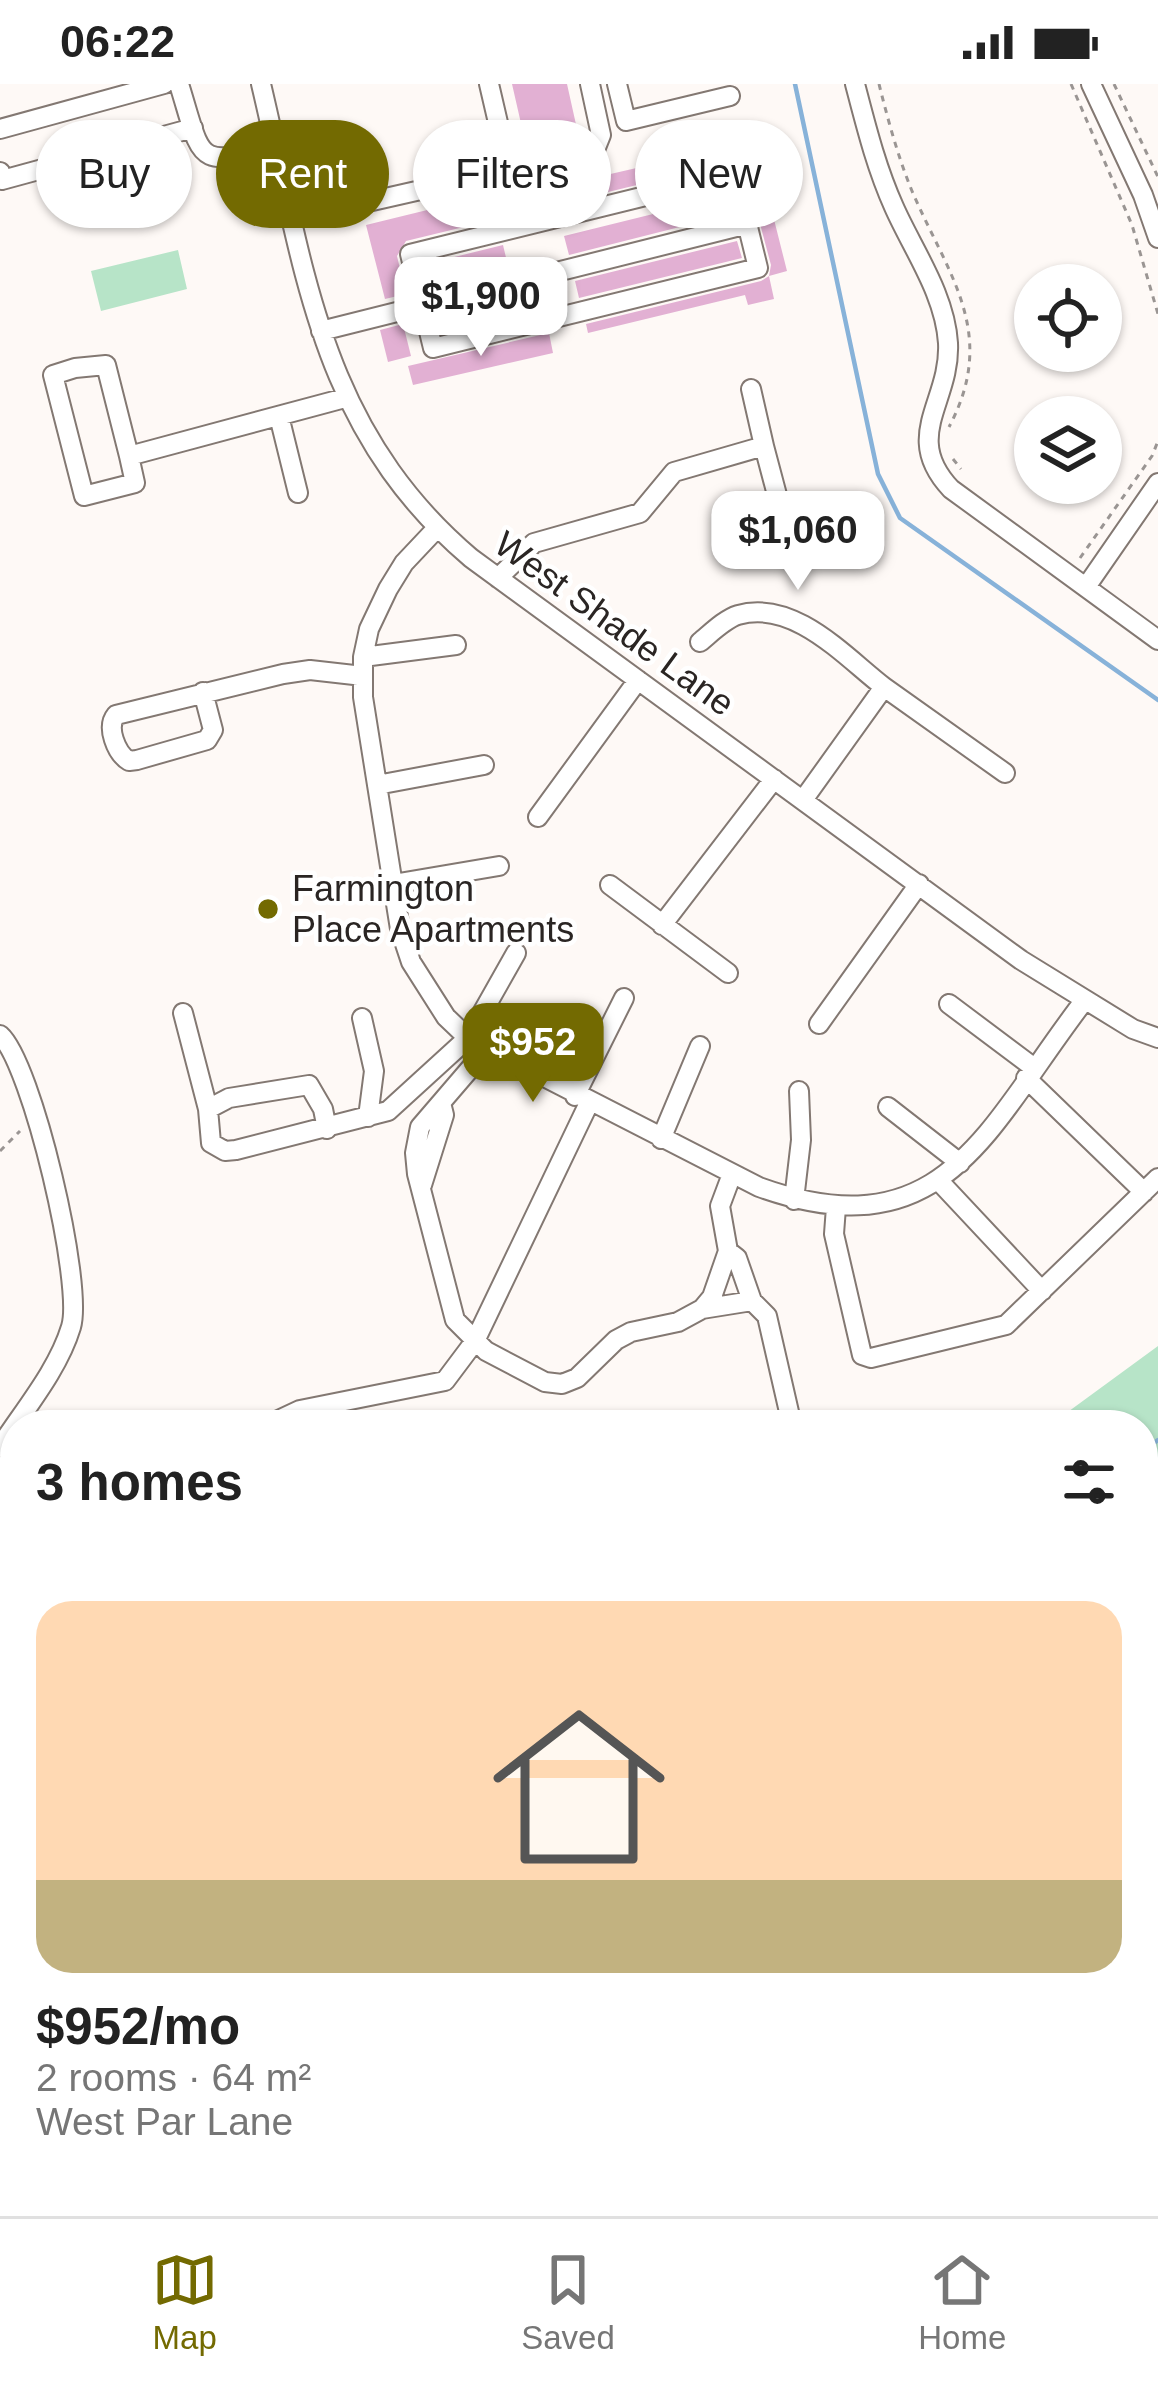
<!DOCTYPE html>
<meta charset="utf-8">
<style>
body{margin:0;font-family:Arial,sans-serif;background:#f2f2f2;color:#222;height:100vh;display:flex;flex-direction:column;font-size:45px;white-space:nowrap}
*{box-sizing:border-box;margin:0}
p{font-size:39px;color:#767676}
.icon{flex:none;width:66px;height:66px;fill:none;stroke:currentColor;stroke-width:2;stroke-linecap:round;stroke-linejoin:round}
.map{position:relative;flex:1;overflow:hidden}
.drawer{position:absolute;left:0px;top:1326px;width:1158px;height:807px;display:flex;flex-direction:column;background:#fff;border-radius:48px 48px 0 0;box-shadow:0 3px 9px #0004}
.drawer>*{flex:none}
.top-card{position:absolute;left:36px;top:36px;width:1086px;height:108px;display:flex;gap:24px}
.controls{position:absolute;left:1014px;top:180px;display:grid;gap:24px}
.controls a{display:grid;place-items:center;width:108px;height:108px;border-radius:50%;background:#fff;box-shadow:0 3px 9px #0004;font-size:60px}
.price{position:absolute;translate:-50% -102px;padding:0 27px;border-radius:24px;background:#fff;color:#222;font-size:39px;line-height:78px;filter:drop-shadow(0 3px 6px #0008)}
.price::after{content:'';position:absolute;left:50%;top:72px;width:36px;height:27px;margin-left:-18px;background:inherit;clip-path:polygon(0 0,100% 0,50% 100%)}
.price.current{background:#736a01;color:#fff}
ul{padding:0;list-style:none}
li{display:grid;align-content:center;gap:24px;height:636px;padding:0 36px}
li span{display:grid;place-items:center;height:372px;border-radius:36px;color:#555}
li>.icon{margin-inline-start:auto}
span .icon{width:216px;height:216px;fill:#fffc;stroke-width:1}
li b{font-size:51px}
h2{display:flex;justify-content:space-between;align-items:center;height:144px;padding:0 36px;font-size:51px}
.tag{padding:0 42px;border-radius:54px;background:#fff;box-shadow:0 3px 9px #0004;font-size:42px;line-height:108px}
.tag.current{background:#736a01;color:#fff}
.status{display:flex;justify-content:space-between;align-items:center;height:84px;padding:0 60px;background:#fff;direction:ltr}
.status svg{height:33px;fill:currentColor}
.tabs{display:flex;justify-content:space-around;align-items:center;height:168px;border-top:3px solid #e0e0e0;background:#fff;font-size:33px;color:#767676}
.tabs a{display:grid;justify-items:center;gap:6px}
.tabs .current{color:#736a01}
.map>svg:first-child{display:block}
</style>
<div class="status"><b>06:22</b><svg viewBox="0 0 49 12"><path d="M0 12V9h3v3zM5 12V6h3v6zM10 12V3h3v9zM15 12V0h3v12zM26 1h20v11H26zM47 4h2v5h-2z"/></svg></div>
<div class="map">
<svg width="1158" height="2132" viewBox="0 0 1158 2132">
<defs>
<pattern id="water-rules" width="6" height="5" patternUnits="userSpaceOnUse" patternTransform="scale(3)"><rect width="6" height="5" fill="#87b2d9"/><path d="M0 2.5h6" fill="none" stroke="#6f91b0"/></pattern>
</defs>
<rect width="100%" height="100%" fill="#fef9f6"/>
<!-- green -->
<path fill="#b7e4c8" d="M178,166l9,39 -86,22 -10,-40z
M1158,1262v870h-1158v-110l15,-3v99h1128v-777h-93z
M15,1517v287l-15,4v-267z"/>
<!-- water -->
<path fill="url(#water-rules)" d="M1158,2061v71h-132l23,-14h94v-49z"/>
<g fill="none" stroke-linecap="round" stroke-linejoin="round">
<!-- stream -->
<path stroke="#87b2d9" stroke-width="4.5" d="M795,0l83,390 22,44 258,182
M1143,1367l15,-11
M240,2132l9,-14"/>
</g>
<!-- building -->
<path fill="#e2b0d3" d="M512,0h55l10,45 -52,12z
M736,61l4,15 -334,81 -9,15 9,38 -21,5 -19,-74 143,-35 2,7z
M758,72l29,115 -18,5 2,-11 -28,-105z
M726,112l5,18 -162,41 -5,-19z
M737,157l5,17 -163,40 -4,-17z
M503,161l6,25 -76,19 -7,-25z
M769,192l5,23 -26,6 -3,-10 -157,38 -2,-9 175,-43z
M403,240l8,32 -23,6 -8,-32z
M549,249l4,20 -140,32 -5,-19z"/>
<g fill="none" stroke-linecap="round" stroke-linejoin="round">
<defs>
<path id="minor" d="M179,0c24,77 15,85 97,62
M261,0c44,184 57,344 210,474l550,402 112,69 25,9
M489,0l20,86 86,-20 6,-15 -11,-51
M617,0l9,37 104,-25
M855,0c11,42 21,83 39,123 19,43 51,87 54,136 3,59 -47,93 3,146l207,151
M1091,0l52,111 15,43
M0,45l164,-45
M0,88l2,8 191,-52
M735,90l23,94 -325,80 -23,-94z
M292,129l67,-9 150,-34
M321,247l427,-107
M279,332l19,77
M764,362l13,49
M129,372l6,27 -51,13 -31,-121 22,-7 31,-3 23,91 216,-58
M437,444l-33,35 -16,26 -19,40 -6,28v40l37,232 11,33 35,55 22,21 291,149c186,67 228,-60 325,-186
M498,494l36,-35 106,-30 34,-41 90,-26 -13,-57
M1086,503l72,-104
M700,558c11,-9 25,-23 38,-27 56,-16 106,41 146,72
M363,573l93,-12
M203,608l10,38 -6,10 -70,20 -8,1c-13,-8 -23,-34 -13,-46l167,-41 27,-4 53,6
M377,701l107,-20
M803,716l81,-113 121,86
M538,733l100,-137
M393,800l106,-18
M610,801l118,88
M662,841l112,-146
M949,920l84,63
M183,929l25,96
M362,934l12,53 -6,46
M819,940l100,-140
M0,951c32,28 84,250 71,292 -13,43 -47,83 -71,120
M487,965l-67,78 -5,26 2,21 38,146 31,31 59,31 17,2 15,-6 39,-38 15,-8 47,-10 24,-13 10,-12 16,-46 -8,-45 12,-32
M1026,994l118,114
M575,1012l49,-98
M888,1023l72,56
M327,1045l-4,-20 -14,-24 -80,13 -21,11 3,34 14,8 11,-1 152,-39 80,-73 48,-85
M661,1055l39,-93
M938,1096l104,111
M422,1101l22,-70 -3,-12
M794,1116l7,-60 -2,-49
M836,1123l-2,27 28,121 9,3 135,-33 152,-147
M728,1167l9,7 15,43
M702,1225l50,-8 15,15 25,109
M268,1341l32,-15 145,-29 30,-40 114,-238
M0,1919l15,-4"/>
</defs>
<!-- minor casing -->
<use href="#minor" stroke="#837872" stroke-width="22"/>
<!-- path -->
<path stroke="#9a9593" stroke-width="3" stroke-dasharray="6 6" stroke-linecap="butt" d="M879,0c9,36 19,73 33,107 36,84 87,142 37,236
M1071,0l61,141 26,89
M1114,0l44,93
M953,375l8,10
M1080,474l72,-102 6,-15
M0,1067l20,-20
M0,1576l15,-22
M0,1804l15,-3"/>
<!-- minor -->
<use href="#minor" stroke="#fff" stroke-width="18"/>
</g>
<!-- markers -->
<circle fill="#736a01" stroke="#fff" stroke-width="4.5" cx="268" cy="825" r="12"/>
<g text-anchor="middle" stroke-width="9" stroke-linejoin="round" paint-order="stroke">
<!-- street labels -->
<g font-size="36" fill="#2a2523" stroke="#fff">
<text transform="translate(615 539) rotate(36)" y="13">West Shade Lane</text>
</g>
<!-- poi labels -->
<g font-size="36" fill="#2a2523" stroke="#fff" text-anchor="start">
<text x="292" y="817">Farmington<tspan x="292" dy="41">Place Apartments</tspan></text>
</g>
</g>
</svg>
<div class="controls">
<a><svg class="icon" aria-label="locate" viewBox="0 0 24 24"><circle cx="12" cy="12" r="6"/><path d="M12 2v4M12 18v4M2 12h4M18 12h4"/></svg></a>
<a><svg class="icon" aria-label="layers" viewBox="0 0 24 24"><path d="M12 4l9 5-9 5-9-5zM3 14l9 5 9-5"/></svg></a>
</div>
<b class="price" style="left:481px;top:275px">$1,900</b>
<b class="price" style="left:798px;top:509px">$1,060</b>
<b class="price current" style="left:533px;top:1021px">$952</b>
<div class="top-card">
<a class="tag">Buy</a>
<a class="tag current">Rent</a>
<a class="tag">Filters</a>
<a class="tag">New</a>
</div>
<section class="drawer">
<h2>3 homes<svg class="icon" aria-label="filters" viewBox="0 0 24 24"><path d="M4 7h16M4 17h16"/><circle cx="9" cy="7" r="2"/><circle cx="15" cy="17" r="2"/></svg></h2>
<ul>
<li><span style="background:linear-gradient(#ffd9b3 75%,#c2b280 0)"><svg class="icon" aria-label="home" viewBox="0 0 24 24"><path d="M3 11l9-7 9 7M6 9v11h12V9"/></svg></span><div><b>$952/mo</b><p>2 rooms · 64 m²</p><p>West Par Lane</p></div></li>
</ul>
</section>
</div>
<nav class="tabs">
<a class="current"><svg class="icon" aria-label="map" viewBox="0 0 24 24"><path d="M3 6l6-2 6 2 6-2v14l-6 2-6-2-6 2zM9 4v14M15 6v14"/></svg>Map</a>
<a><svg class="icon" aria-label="saved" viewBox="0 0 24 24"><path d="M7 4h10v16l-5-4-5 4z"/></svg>Saved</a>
<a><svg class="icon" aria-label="home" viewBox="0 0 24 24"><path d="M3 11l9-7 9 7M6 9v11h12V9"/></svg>Home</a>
</nav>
